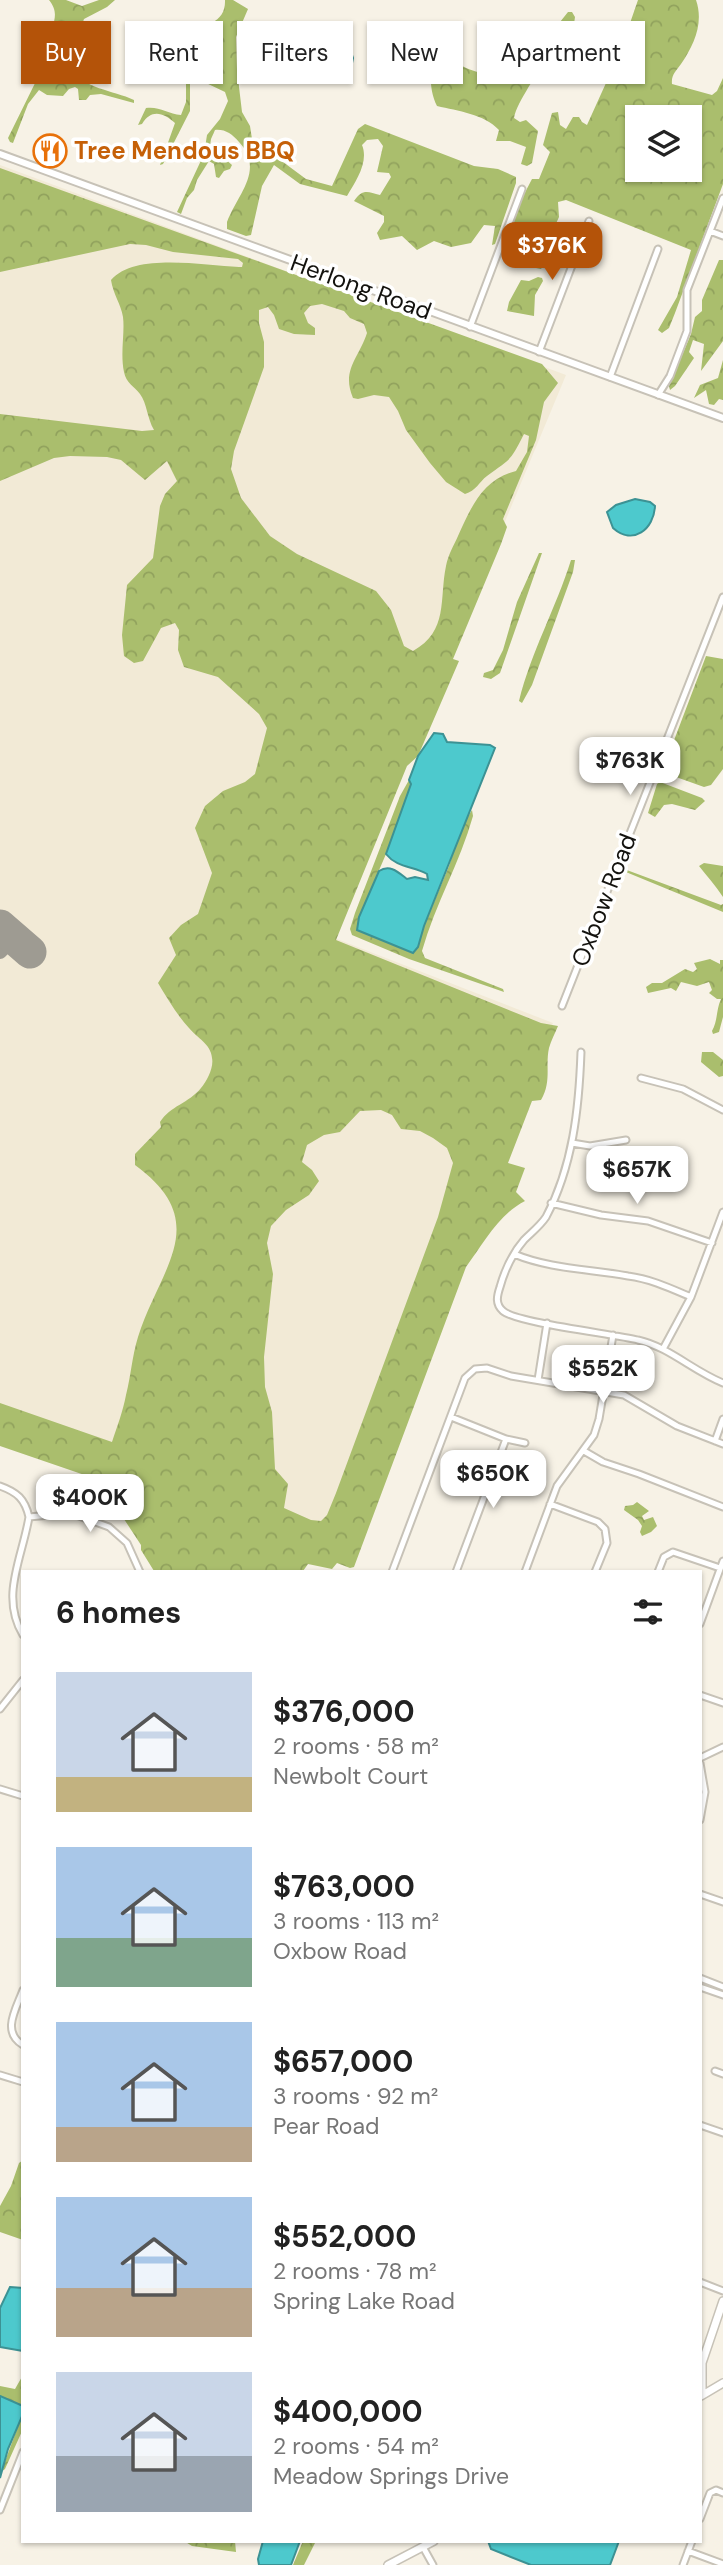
<!DOCTYPE html>
<meta charset="utf-8">
<style>
body{margin:0;font-family:"DM Sans",sans-serif;background:#f6f6f6;color:#222;height:100vh;display:flex;flex-direction:column;font-size:26px;white-space:nowrap}
*{box-sizing:border-box;margin:0}
p{font-size:23px;color:#767676}
.icon{flex:none;width:38px;height:38px;fill:none;stroke:currentColor;stroke-width:2;stroke-linecap:round;stroke-linejoin:round}
.map{position:relative;flex:1;overflow:hidden}
.details{position:absolute;left:21px;top:1570px;width:681px;height:973px;display:flex;flex-direction:column;background:#fff;border-radius:0px;box-shadow:0 2px 5px #0004}
.details>*{flex:none}
.hud{position:absolute;left:21px;top:21px;width:682px;height:63px;display:flex;gap:14px}
.tools{position:absolute;left:625px;top:105px;display:grid;gap:14px}
.tools a{display:grid;place-items:center;width:77px;height:77px;border-radius:0px;background:#fff;box-shadow:0 2px 5px #0004;font-size:35px}
.price{position:absolute;translate:-50% -60px;padding:0 16px;border-radius:14px;background:#fff;color:#222;font-size:23px;line-height:46px;filter:drop-shadow(0 2px 4px #0008)}
.price::after{content:'';position:absolute;left:50%;top:42px;width:21px;height:16px;margin-left:-10px;background:inherit;clip-path:polygon(0 0,100% 0,50% 100%)}
.price.current{background:#b45309;color:#fff}
ul{padding:0;list-style:none}
li{display:flex;align-items:center;gap:21px;height:175px;padding:0 35px}
li span{display:grid;place-items:center;flex:none;width:196px;height:140px;border-radius:0px;color:#555}
li>.icon{margin-inline-start:auto}
span .icon{width:84px;height:84px;fill:#fffc;stroke-width:1}
li b{font-size:30px}
h2{display:flex;justify-content:space-between;align-items:center;height:84px;padding:0 35px;font-size:30px}
.chip{padding:0 24px;border-radius:0px;background:#fff;box-shadow:0 2px 5px #0004;font-size:24px;line-height:63px}
.chip.current{background:#b45309;color:#fff}
.map>svg:first-child{display:block}
</style>
<div class="map">
<svg width="723" height="2565" viewBox="0 0 723 2565">
<defs>
<pattern id="industrial-grid" width="8" height="8" patternUnits="userSpaceOnUse" patternTransform="scale(1.75)"><rect width="8" height="8" fill="#f4e2f3"/><path d="M0 4h8M4 0v8" fill="none" stroke="#d0c1cf"/></pattern>
<pattern id="forest-crowns" width="20" height="18" patternUnits="userSpaceOnUse" patternTransform="scale(1.75)"><rect width="20" height="18" fill="#aabe6d"/><path d="M2 6a3 3 0 1 1 6 0M12 15a3 3 0 1 1 6 0" fill="none" stroke="#91a25d"/></pattern>
</defs>
<rect width="100%" height="100%" fill="#f7f2e6"/>
<!-- built -->
<path fill="#f2ead6" d="M0,165l566,210 -234,562 221,86 -199,538 -354,-123z"/>
<!-- industrial -->
<path fill="url(#industrial-grid)" d="M526,240l13,4 -4,13 -13,-5z"/>
<!-- forest -->
<path fill="url(#forest-crowns)" fill-rule="evenodd" d="M49,0h17l16,6 17,-6h16l-8,7 -23,12 -10,29 -3,20c12,21 42,22 63,32v3l-33,-9 -11,1 -4,5h-7l-1,-11 -3,-2 -6,2 -6,7 -16,-1 -8,-5 -11,14 -15,39 -3,-1 -2,-4 32,-65 -2,-6 -5,-5v-4l12,1c7,-8 6,-12 6,-21 0,-15 10,-23 -2,-38z
M225,0h8l15,9 -12,28 1,33 5,42 8,14 2,13 54,40 26,7 26,-57 7,-5 109,42 24,3 18,8v6l-21,61 -3,1 3,-19 -11,-1 -13,18 -20,4 -17,-6 -17,9 -15,-14 -22,4 -3,-7 7,-11v-6l-30,-15c8,-12 13,-10 26,-6l11,-18 -2,-4 -12,-1 6,-26 -5,-7 -11,1 -5,5c7,17 -6,36 -15,51l-47,-12 -26,-19 -12,21 -11,49 -5,1 -19,-7v-7c11,-29 38,-52 12,-80 -7,-8 -14,-13 -24,-12l-4,9 -1,7 22,19 -2,4 -6,2 -5,7 -3,-1 -2,-13 -5,-3 -12,19 -3,10 -7,8 -6,16 -4,-2 27,-58 3,-19 13,-16 8,-18 -3,-9 -21,-10c0,-22 8,-16 12,-32l-7,-13 -19,-4v78l-27,53 -3,1 15,-42c-12,-11 -24,-14 -33,1l-4,1 8,-17c13,-2 22,6 35,7l5,-13v-73c18,-2 40,-6 39,-29z
M638,0h58c8,23 -2,45 -15,64 -5,7 -10,11 -9,20l40,11 5,-4 6,-13v106l-48,129 -6,15 -7,5 -4,-3 19,-33 14,-47 -125,-50 -8,2 1,15 -5,11c6,14 -4,30 -13,41l-5,-1 -1,-6 7,-17c-8,-10 -19,-8 -30,-6l-4,-4 12,-33 12,-23h7l11,-27 -7,-7 9,-32 6,-1 2,13 6,4 7,-12h6l3,5 5,3 33,-73zM637,117h53v53h-53z
M568,12h4l3,5 -2,14 -9,17 -37,-9 -30,-12v-3c12,-3 33,12 42,6 3,-2 5,-6 8,-9l13,1z
M436,25l7,5c2,7 0,15 2,22 2,8 35,25 42,20 10,-5 14,-17 24,-22l12,6 4,-4 10,-3c2,4 4,7 4,11 1,11 -24,40 -27,58l6,4 6,-2 12,11 -6,32 -5,3 -6,-2 5,-17 -16,-6h-14l3,-11c-15,-16 -41,-19 -62,-24 -12,-23 -4,-56 -1,-81z
M0,168l542,196 16,19 -14,19 -8,38 -33,79 4,8 -6,17 -48,115 6,2 -41,95 -11,10 -71,174 205,83 17,3c-3,7 -7,15 -9,22 -4,18 3,33 -8,52l-9,1 -24,62 17,5 -9,24 9,9c-27,14 -41,42 -59,66l-112,300 -4,1 -13,-5 -5,6 -24,-5 -5,7h-149l-13,-21v-5l-19,-29 -2,-10 6,-11 -24,-14 -102,-35v-43l112,39c5,-15 11,-31 14,-47 5,-19 6,-39 12,-58 22,-70 76,-114 -3,-172v-11l26,-27 -1,-5c10,-16 29,-19 41,-34 6,-7 13,-21 11,-30 -1,-14 -15,-20 -23,-30 -12,-13 -22,-30 -31,-45l18,-28 -7,-17 12,-13 17,-11 14,-41 -17,-45 10,-22 18,-15 22,-9 10,-8 12,-46 -8,-14 -41,-37 -34,-10 -6,-17 1,-20 -4,-7 -14,5 -18,33 -9,2 -10,-7 -2,-21 5,-50 26,-27 7,-52 5,-12 12,-13 -10,-20 -22,19 -24,-20 -14,-3 -37,-1 -16,2 -54,23v-67l142,17 12,-1c-7,-12 -7,-27 -14,-36 -6,-8 -14,-11 -16,-22 -4,-19 1,-39 -1,-55 -2,-13 -10,-23 -12,-37 25,-28 93,-14 128,-13h3l1,-4 -5,-4 -65,-7 -27,-7 -16,-1 -130,28zM322,304l22,7 6,7 14,6 3,9c-8,25 -26,37 -14,65l5,1 16,-4 15,2 9,14 8,19 24,33 16,19 19,12c11,-3 14,-12 22,-18 24,-18 23,-14 37,-42l5,2 -2,16 -11,19c-33,8 -45,36 -58,65 -4,9 -10,19 -12,30 -7,33 3,65 -33,85l-9,-5 -13,-36 -15,-19 -79,-37 -27,-18 -29,-38 -10,-29 3,-18 30,-84v-25l-5,-19v-13l9,-3 6,8 5,14 15,5 21,1v-7l-7,-5 -4,-10 6,-7zM381,1110l11,5 9,14 19,2 13,7 14,10 6,15 -15,54 -102,276 -9,22 -6,6 -10,-1 -27,-12 4,-24 -13,-15 -3,-57 -7,-25 -1,-30 9,-83 -6,-31 4,-17 15,-16 23,-15 10,-14 -7,-11 -10,-8 5,-17 17,-10 16,-3 20,-21z
M719,260h4v81l-22,30 3,-27 -11,-4 -4,12 5,6 -19,28 -5,4 -1,-4 22,-52 4,-17 7,-6v-11z
M538,277l4,1 1,3 -8,14 -1,21 -27,-5 2,-9 12,-22 8,1z
M723,360v40l-4,-1 -5,6 -5,-1 -3,-14 -12,8 6,-13 18,-7z
M539,553h3l-42,120 -9,6 -8,-2 1,-4 9,-3 10,-20 14,-48z
M571,560h4l-2,12 -41,113 -10,18 -3,-2c12,-49 37,-93 52,-141z
M706,656l17,3v110l-12,16 -7,2 -42,-15z
M409,780l2,4 -22,63 -30,70 -2,13 55,23 6,-6 6,-21 25,-60 13,-40 10,-16 1,6c-13,47 -38,88 -51,135l3,7 78,31 1,3 -95,-33 -57,-24 -2,-6 5,-16 45,-117z
M660,782l42,16 3,3 -10,9 -23,-6 -8,1 -9,12 -7,-4 9,-29z
M704,863l19,3v31c-8,-12 -16,-21 -24,-31z
M624,869l97,36 2,-1v8l-102,-42z
M710,959l10,5v-4h3v57l-4,15 -6,2 -1,-3c6,-11 4,-21 9,-32h-4l-8,-6 3,-3 -3,-8 -12,4 -16,-4 -5,9 -5,-3 -23,5 -2,-6 6,-4h10l23,-14 8,3 4,-3 -3,-6z
M702,1052h11l10,8v16l-4,1 -18,-15z
M637,1502l12,9 -7,5 2,4 9,-3 4,9 -6,6 -9,4 -2,-4 2,-6 -4,-6 -14,-10 1,-4 8,-1z
M23,2160v80l-23,-8v-26l11,-20 8,-23z
M23,2375v31l-23,-10v-10l15,3z
M23,2413v16l-18,40 -4,3z
M184,2541h51l1,11 -44,-6z
M303,2541h13l-12,24h-11z"/>
<!-- water -->
<path fill="#4dc9cd" stroke="#3c9294" stroke-width="2" d="M323,46l28,6 2,6 -3,15 -34,-5 2,-16z
M635,499l15,3 5,4c-1,23 -22,40 -42,22l-6,-16 9,-7z
M434,733l9,1 4,8 43,3 5,3 -71,178 -6,21 -5,6 -56,-23 2,-13 20,-46c11,-7 19,1 28,8l8,-2 13,3 -1,-6c-14,-8 -30,-6 -41,-20l25,-70 -2,-4 9,-24z
M10,2287l13,1v63l-23,-4v-39z
M0,2396l23,10v8l-15,35 -8,29z
M263,2541h37l-9,24h-32l-1,-6z
M488,2541h131l-9,24h-79l-40,-16z"/>
<g fill="none" stroke-linecap="round" stroke-linejoin="round">
<!-- taxiway -->
<path stroke="#9e9b92" stroke-width="14" d="M0,952l14,-14"/>
<!-- runway -->
<path stroke="#9e9b92" stroke-width="33" d="M0,926l30,26"/>
<defs>
<path id="minor" d="M710,231l13,5
M470,327l52,-138
M539,352l50,-131
M610,377l48,-128
M658,395l12,-19 17,-45v-41l36,-92
M562,1006l161,-409
M581,1052c-2,56 -8,114 -35,165 -6,9 -14,15 -22,23 -12,14 -19,29 -24,47 -3,9 -5,17 3,24 14,12 111,23 135,29 31,7 55,31 85,43
M641,1078l42,11 40,21
M572,1143l18,3 36,-6
M551,1203l50,12 47,6 64,22
M514,1254c36,15 76,15 114,22 23,3 42,12 63,21
M663,1349l28,-52 32,-85
M538,1380l9,-57
M451,1417l55,22 19,4
M715,1441l8,-22
M584,1451l19,11 36,12 84,33
M0,1486c17,6 25,13 29,31 -7,42 -29,79 -6,118
M550,1504l48,18 7,7 2,14 -12,29
M29,1517l42,-4 38,14 18,16 13,29
M392,1572l73,-194 10,-9 12,-1 24,8 113,19 53,31 46,18
M456,1572l50,-133
M525,1572l32,-86 37,-51 5,-16 14,-84
M658,1572l6,-15 9,-5 47,16
M700,1624l23,-63
M700,1695l23,8
M0,1709l23,-29
M700,1758l23,-11
M700,1763l5,29 -5,28
M0,1789l23,7
M700,1894l23,8
M700,1978l23,9
M700,1987l23,8
M23,1990c-7,19 -22,42 0,55
M715,2071l8,3
M0,2075l23,7
M700,2125l23,8
M700,2282l23,9
M0,2510l23,-58
M700,2519l10,-26 6,-3 7,3
M423,2547l10,18
M688,2551l35,13
M683,2565l9,-24"/>
<path id="tertiary" d="M0,154l723,264"/>
<path id="secondary" d="M702,2395v-32l21,-62
M701,2396l22,-13
M388,2565l46,-24"/>
</defs>
<!-- minor casing -->
<use href="#minor" stroke="#c7c2b7" stroke-width="9"/>
<!-- tertiary casing -->
<use href="#tertiary" stroke="#c7c2b7" stroke-width="10"/>
<!-- secondary casing -->
<use href="#secondary" stroke="#c7c2b7" stroke-width="10"/>
<!-- minor -->
<use href="#minor" stroke="#fff" stroke-width="5"/>
<!-- tertiary -->
<use href="#tertiary" stroke="#fff" stroke-width="6"/>
<!-- secondary -->
<use href="#secondary" stroke="#fff" stroke-width="7"/>
</g>
<!-- icons -->
<defs>
<symbol id="restaurant-ring" viewBox="-11 -11 22 22"><circle r="9.5" fill="#fff" stroke="#e8710a" stroke-width="1.5"/><path d="M-5-6h1v4h1v-4h1v4h1v-4h1v5L-1.5 .5V6h-2V.5L-5-1ZM5-6V6H3V1.5H1.5Q1.5-4 5-6Z" fill="#e8710a"/></symbol>
</defs>
<g fill-rule="evenodd">
<use href="#restaurant-ring" x="31" y="132" width="38" height="38"/>
</g>
<g text-anchor="middle" stroke-width="7" stroke-linejoin="round" paint-order="stroke">
<!-- food labels -->
<g font-size="24" font-weight="bold" fill="#c56008" stroke="#fff" text-anchor="start">
<text x="74" y="159">Tree Mendous BBQ</text>
</g>
<!-- street labels -->
<g font-size="24" fill="#13120e" stroke="#fff">
<text transform="translate(361 287) rotate(20)" y="8">Herlong Road</text>
<text transform="translate(604 900) rotate(-69)" y="8">Oxbow Road</text>
</g>
</g>
</svg>
<div class="tools">
<a><svg class="icon" aria-label="layers" viewBox="0 0 24 24"><path d="M12 4l9 5-9 5-9-5zM3 14l9 5 9-5"/></svg></a>
</div>
<b class="price current" style="left:552px;top:282px">$376K</b>
<b class="price" style="left:630px;top:797px">$763K</b>
<b class="price" style="left:637px;top:1206px">$657K</b>
<b class="price" style="left:603px;top:1405px">$552K</b>
<b class="price" style="left:493px;top:1510px">$650K</b>
<b class="price" style="left:90px;top:1534px">$400K</b>
<div class="hud">
<a class="chip current">Buy</a>
<a class="chip">Rent</a>
<a class="chip">Filters</a>
<a class="chip">New</a>
<a class="chip">Apartment</a>
</div>
<section class="details">
<h2>6 homes<svg class="icon" aria-label="filters" viewBox="0 0 24 24"><path d="M4 7h16M4 17h16"/><circle cx="9" cy="7" r="2"/><circle cx="15" cy="17" r="2"/></svg></h2>
<ul>
<li><span style="background:linear-gradient(#c9d6e8 75%,#c2b280 0)"><svg class="icon" aria-label="home" viewBox="0 0 24 24"><path d="M3 11l9-7 9 7M6 9v11h12V9"/></svg></span><div><b>$376,000</b><p>2 rooms · 58 m²</p><p>Newbolt Court</p></div></li>
<li><span style="background:linear-gradient(#a9c7e8 65%,#7fa58c 0)"><svg class="icon" aria-label="home" viewBox="0 0 24 24"><path d="M3 11l9-7 9 7M6 9v11h12V9"/></svg></span><div><b>$763,000</b><p>3 rooms · 113 m²</p><p>Oxbow Road</p></div></li>
<li><span style="background:linear-gradient(#a9c7e8 75%,#b9a48a 0)"><svg class="icon" aria-label="home" viewBox="0 0 24 24"><path d="M3 11l9-7 9 7M6 9v11h12V9"/></svg></span><div><b>$657,000</b><p>3 rooms · 92 m²</p><p>Pear Road</p></div></li>
<li><span style="background:linear-gradient(#a9c7e8 65%,#b9a48a 0)"><svg class="icon" aria-label="home" viewBox="0 0 24 24"><path d="M3 11l9-7 9 7M6 9v11h12V9"/></svg></span><div><b>$552,000</b><p>2 rooms · 78 m²</p><p>Spring Lake Road</p></div></li>
<li><span style="background:linear-gradient(#c9d6e8 60%,#9aa5b1 0)"><svg class="icon" aria-label="home" viewBox="0 0 24 24"><path d="M3 11l9-7 9 7M6 9v11h12V9"/></svg></span><div><b>$400,000</b><p>2 rooms · 54 m²</p><p>Meadow Springs Drive</p></div></li>
</ul>
</section>
</div>
